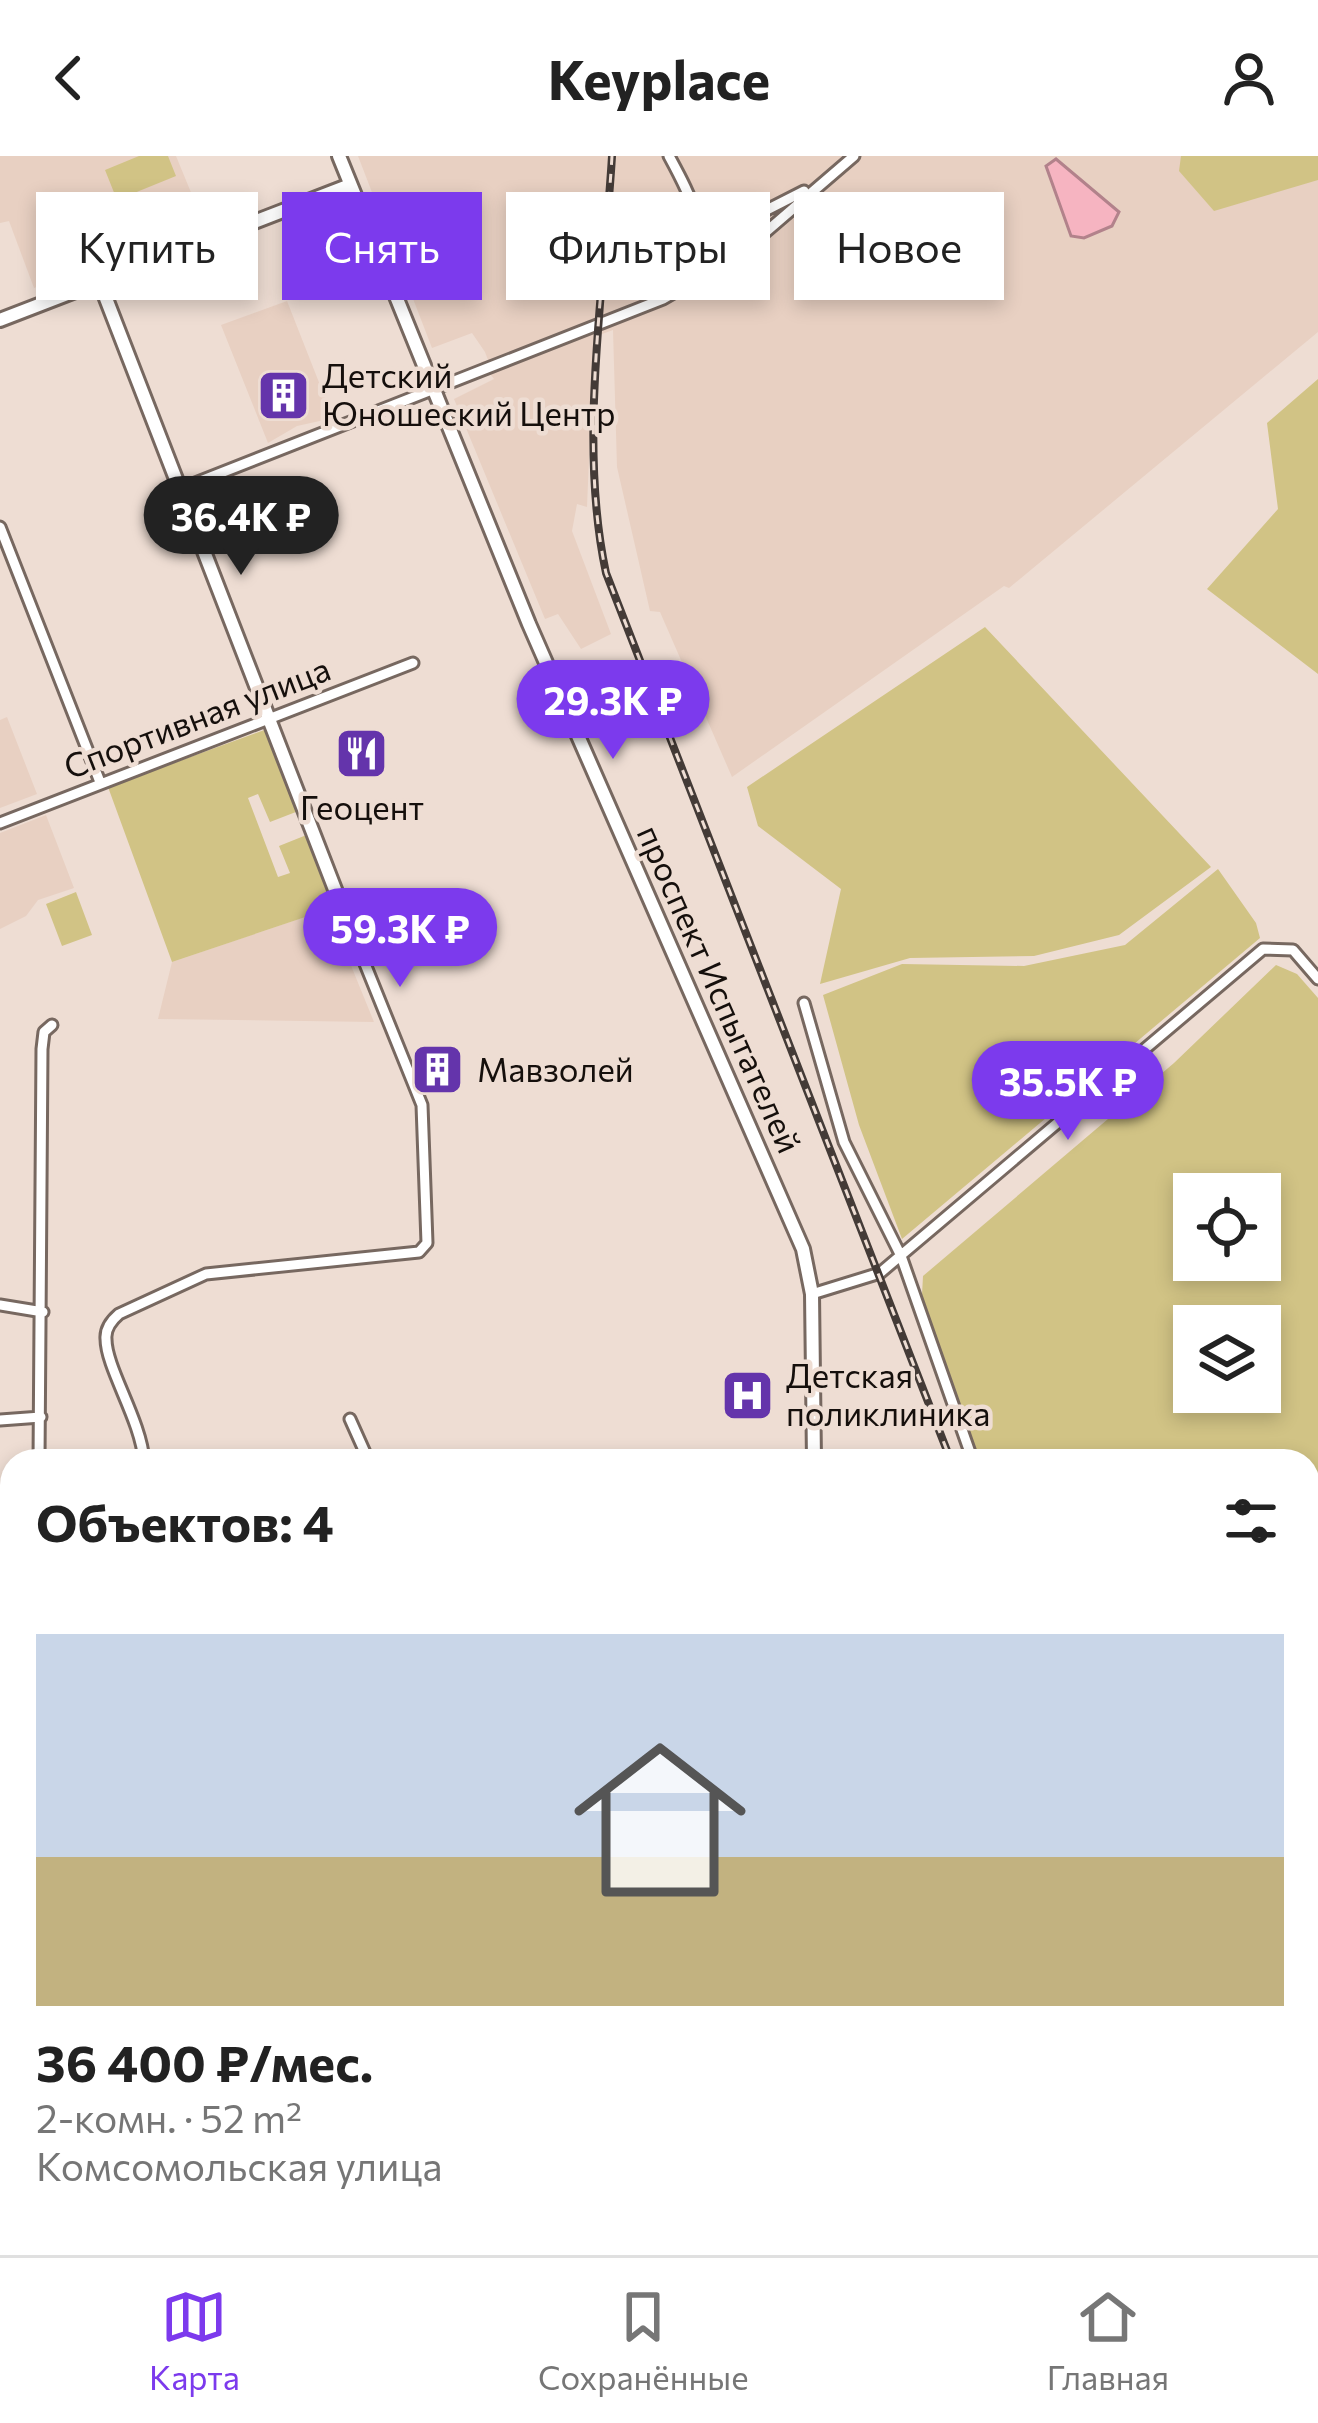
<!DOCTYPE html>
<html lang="ru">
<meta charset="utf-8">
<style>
body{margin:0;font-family:Commissioner,sans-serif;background:#f6f6f6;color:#222;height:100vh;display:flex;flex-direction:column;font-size:45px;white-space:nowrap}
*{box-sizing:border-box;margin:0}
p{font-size:39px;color:#767676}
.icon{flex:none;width:66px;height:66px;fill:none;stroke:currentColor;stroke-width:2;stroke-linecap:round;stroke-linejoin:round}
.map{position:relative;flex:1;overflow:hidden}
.panel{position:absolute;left:0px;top:1293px;width:1320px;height:807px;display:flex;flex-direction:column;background:#fff;border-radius:36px 36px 0 0;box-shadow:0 6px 18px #0003}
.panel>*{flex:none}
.hud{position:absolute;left:36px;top:36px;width:1248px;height:108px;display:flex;gap:24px}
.buttons{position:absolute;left:1173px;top:1017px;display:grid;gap:24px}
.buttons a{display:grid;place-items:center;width:108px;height:108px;border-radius:0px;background:#fff;box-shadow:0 6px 18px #0003;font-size:60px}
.price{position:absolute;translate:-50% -102px;padding:0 27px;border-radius:42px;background:#7c3aed;color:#fff;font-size:39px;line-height:78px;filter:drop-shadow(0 3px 6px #0008)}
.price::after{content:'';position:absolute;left:50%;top:72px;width:36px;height:27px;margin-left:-18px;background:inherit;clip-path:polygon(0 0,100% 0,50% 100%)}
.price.selected{background:#222;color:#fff}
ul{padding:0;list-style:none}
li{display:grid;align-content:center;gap:24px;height:636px;padding:0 36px}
li span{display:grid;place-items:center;height:372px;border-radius:0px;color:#555}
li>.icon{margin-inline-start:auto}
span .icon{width:216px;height:216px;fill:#fffc;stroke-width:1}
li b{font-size:51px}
h2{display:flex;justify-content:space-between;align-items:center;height:144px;padding:0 36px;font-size:51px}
.tag{padding:0 42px;border-radius:0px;background:#fff;box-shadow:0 6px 18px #0003;font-size:42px;line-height:108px}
.tag.selected{background:#7c3aed;color:#fff}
header{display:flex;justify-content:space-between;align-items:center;height:156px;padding:0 36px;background:#fff;font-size:54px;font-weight:700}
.dock{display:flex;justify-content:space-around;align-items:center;height:168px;border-top:3px solid #e0e0e0;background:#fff;font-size:33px;color:#767676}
.dock a{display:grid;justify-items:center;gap:6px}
.dock .selected{color:#7c3aed}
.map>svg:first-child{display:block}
</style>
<header><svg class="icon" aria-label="back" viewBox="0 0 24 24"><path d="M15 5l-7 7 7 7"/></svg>Keyplace<svg class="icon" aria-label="person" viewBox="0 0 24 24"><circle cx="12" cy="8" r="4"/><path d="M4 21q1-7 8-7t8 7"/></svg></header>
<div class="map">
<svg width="1318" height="2099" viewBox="0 0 1318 2099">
<rect width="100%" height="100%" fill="#eeddd3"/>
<!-- built -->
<path fill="#e8d0c2" d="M0,0h176l28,68 -139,57 -3,-4 -28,11 -25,-67 -9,2z
M358,0h960v176l-309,256 -5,-2 -272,191 -72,-165 -10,-1 -33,-144 -4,-137 -19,7 -7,170 -10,-3 -5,27 39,103 -30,15 -23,-35 -13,5 -91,-220 40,-20 -13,-17 7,-2 -3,-8 -13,-19 -40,15z
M287,145l46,117 -36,8 -29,17 -47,-118z
M7,561l30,77 -37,14v-88z
M46,659l28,73 -36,12 -12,16 -26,13v-96z
M328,753l46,113 -216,-3 14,-57z"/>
<!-- green -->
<path fill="#d1c385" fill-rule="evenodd" d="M139,0h29l8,20 -59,24 -12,-30z
M1181,0h137v24l-104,31 -35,-40z
M1318,223v295l-111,-85 71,-80 -11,-86z
M985,471l226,240 -92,68 -85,21 -124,2 -90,26 21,-95 -83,-63 -11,-39z
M270,572l31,82 -31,12 -12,-28 -10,4 30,79 12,-4 -11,-27 30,-12 29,72 -166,56 -64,-175z
M1218,713l38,54 4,15 -358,301 -43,-114 -36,-130 79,-31 122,2 101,-21z
M76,736l16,43 -30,11 -16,-42z
M1276,809l21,9 21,24v507l-8,17 -2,-61h-331l-55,-166 1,-19 251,-213zM1194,1038h66v66h-66zM1194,1170h66v66h-66z
M6,1780h6v308h495l-7,11h-500v-263z
M559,2088h443l5,11h-455z
M1075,2088h159v11h-158z"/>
<!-- water -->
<path fill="#f6b4c1" stroke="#b2828b" stroke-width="3" d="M1056,3l63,53 -7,14 -28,12 -13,-2 -25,-70z"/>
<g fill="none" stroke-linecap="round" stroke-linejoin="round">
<defs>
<path id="street" d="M669,0c24,44 39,74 28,124
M699,55l44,11 61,-31
M180,333l483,-190 76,-44 115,-99
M0,371l100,255
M0,667l413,-160
M804,847l40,139 57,114 72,205
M812,1138l68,-21 383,-324 30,1 25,29
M0,1149l43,7
M350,1263l17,38 -8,4
M0,1264l41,-3
M39,1305l3,-412 2,-17 8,-7
M144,1305c-3,-41 -38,-93 -38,-122 -1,-11 6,-19 13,-25l87,-40 213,-22 8,-9 -5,-138 -86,-213
M0,1364l12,1"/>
<path id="secondary" d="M339,0l190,468 274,625 9,45 2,167
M100,127l236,609
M0,164l350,-135
M0,1646l12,1
M523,2099l7,-11"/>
</defs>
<!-- street casing -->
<use href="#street" stroke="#776860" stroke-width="15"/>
<!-- secondary casing -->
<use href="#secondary" stroke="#776860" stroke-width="18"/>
<!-- street -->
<use href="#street" stroke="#fff" stroke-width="9"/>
<!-- secondary -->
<use href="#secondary" stroke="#fff" stroke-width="12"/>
<defs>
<path id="rail" d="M612,0c-8,134 -34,286 -6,417l345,888
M1020,2088l3,11"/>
</defs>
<!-- rail casing -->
<use href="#rail" stroke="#443b37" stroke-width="8"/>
<!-- rail -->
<use href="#rail" stroke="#eeddd3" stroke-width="3" stroke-dasharray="9" stroke-linecap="butt"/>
</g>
<!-- icons -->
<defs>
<symbol id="building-square" viewBox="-11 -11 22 22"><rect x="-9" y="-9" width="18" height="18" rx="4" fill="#6434ab" stroke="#eeddd3"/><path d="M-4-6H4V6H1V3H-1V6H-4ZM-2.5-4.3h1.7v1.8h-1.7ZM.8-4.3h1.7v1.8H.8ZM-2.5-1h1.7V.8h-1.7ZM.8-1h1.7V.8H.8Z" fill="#fff"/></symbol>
<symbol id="restaurant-square" viewBox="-11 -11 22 22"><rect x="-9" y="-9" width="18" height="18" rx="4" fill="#6434ab" stroke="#eeddd3"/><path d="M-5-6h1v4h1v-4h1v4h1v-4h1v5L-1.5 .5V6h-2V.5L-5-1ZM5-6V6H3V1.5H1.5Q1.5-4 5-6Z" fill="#fff"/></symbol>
<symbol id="hospital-square" viewBox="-11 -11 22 22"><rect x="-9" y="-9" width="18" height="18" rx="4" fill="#6434ab" stroke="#eeddd3"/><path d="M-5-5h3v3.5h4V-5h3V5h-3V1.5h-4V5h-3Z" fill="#fff"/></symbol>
</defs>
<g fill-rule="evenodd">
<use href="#building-square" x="254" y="210" width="59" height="59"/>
<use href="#restaurant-square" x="332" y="568" width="59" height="59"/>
<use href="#building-square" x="408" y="884" width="59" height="59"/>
<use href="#hospital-square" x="718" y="1210" width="59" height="59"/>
</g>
<g text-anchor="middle" stroke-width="9" stroke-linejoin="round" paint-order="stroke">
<!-- poi labels -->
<g font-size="33" fill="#150f0c" stroke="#eeddd3" text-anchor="start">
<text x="322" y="232">Детский<tspan x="322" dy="38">Юношеский Центр</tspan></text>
<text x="362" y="664" text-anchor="middle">Геоцент</text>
<text x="477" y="926">Мавзолей</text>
<text x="786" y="1232">Детская<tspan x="786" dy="38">поликлиника</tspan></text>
</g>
<!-- street labels -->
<g font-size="33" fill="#150f0c" stroke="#eeddd3">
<text transform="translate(197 562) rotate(-21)" y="12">Спортивная улица</text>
<text transform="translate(719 833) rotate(66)" y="12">проспект Испытателей</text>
</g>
</g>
</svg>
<div class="buttons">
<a><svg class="icon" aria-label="locate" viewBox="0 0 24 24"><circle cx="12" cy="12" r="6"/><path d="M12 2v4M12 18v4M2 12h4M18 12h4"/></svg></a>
<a><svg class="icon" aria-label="layers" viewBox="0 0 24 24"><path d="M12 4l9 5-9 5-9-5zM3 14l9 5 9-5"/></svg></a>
</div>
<b class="price selected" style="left:241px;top:422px">36.4K ₽</b>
<b class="price" style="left:613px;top:606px">29.3K ₽</b>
<b class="price" style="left:400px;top:834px">59.3K ₽</b>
<b class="price" style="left:1068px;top:987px">35.5K ₽</b>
<div class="hud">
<a class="tag">Купить</a>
<a class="tag selected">Снять</a>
<a class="tag">Фильтры</a>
<a class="tag">Новое</a>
</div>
<section class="panel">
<h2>Объектов: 4<svg class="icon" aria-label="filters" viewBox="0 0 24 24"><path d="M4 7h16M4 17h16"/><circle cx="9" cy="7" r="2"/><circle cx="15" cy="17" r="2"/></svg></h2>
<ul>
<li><span style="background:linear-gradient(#c9d6e8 60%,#c2b280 0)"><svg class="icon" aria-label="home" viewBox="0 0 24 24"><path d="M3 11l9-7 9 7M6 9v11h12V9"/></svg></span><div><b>36 400 ₽/мес.</b><p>2-комн. · 52 m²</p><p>Комсомольская улица</p></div></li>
</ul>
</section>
</div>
<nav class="dock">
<a class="selected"><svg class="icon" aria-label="map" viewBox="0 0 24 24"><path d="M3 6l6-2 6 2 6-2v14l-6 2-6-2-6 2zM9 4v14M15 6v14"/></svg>Карта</a>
<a><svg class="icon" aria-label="saved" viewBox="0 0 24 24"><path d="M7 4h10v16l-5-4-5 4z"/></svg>Сохранённые</a>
<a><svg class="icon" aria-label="home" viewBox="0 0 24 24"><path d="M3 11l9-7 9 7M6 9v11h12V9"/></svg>Главная</a>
</nav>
